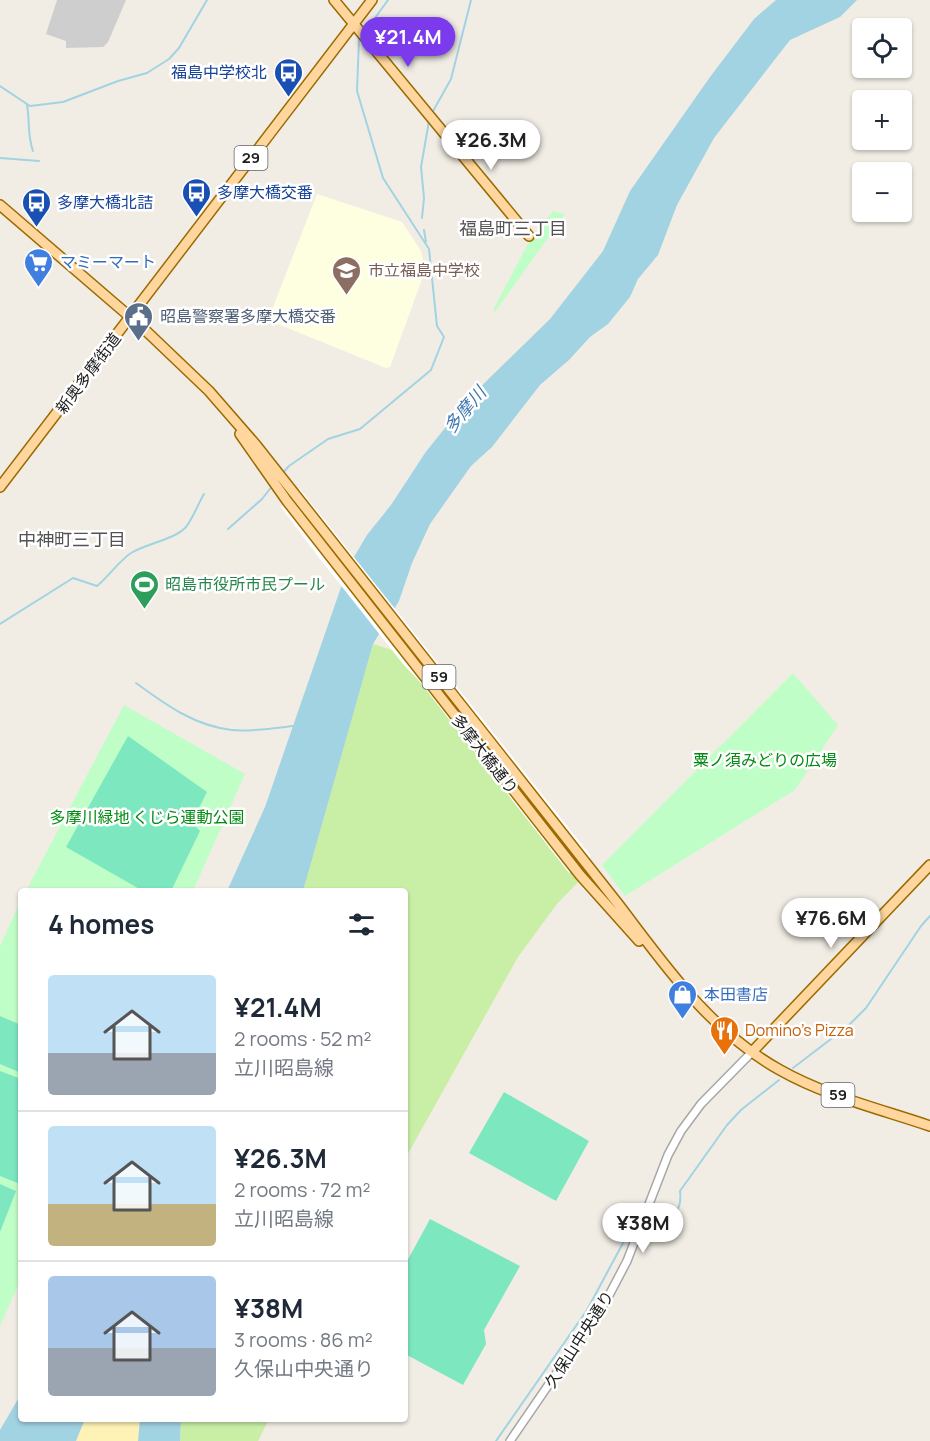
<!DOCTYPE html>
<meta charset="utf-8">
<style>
body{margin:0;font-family:Manrope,"Noto Sans JP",sans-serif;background:#f6f6f7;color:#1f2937;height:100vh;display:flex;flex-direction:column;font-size:22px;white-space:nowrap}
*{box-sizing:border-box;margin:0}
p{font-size:20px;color:#747a83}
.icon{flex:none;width:33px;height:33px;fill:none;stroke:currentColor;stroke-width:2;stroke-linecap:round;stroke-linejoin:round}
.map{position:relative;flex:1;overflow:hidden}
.sheet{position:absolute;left:18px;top:888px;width:390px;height:534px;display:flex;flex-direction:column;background:#fff;border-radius:6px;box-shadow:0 2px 4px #0004}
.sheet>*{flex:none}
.fabs{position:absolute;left:852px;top:18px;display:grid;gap:12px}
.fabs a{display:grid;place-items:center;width:60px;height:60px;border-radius:6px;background:#fff;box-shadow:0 2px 4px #0004;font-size:30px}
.price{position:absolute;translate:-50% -51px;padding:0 14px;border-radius:21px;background:#fff;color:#222;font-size:20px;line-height:39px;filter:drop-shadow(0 2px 3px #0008)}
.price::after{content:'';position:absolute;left:50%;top:36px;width:18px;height:14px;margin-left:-9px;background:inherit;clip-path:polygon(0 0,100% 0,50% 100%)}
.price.selected{background:#7c3aed;color:#fff}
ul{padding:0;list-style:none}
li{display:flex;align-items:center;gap:18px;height:150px;padding:0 30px}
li+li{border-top:2px solid #e0e1e3}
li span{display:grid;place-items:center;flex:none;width:168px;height:120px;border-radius:6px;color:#555}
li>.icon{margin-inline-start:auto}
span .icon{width:72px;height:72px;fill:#fffc;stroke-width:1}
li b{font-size:26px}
h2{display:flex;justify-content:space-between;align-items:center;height:72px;padding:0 30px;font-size:26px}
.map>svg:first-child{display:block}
</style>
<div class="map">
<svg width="930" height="1441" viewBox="0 0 930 1441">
<rect width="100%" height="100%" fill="#f1ede5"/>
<!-- education -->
<path fill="#feffe1" d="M317,194l85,28 19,29 4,20 -35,96 -4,1 -118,-48z"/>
<!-- religious -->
<path fill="#cecece" d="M57,0h69l-18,42 -5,5 -37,1v-7l-20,-7z"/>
<!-- grass -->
<path fill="#c9efa7" d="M373,644l35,11 174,223 -25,26 -39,53 -113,202v-268h-102l11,-43z
M181,1419h88l-11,22h-78z"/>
<!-- sand -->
<path fill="#fff2b6" d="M85,1419h55l-2,22h-62z"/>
<!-- park -->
<path fill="#bffec6" d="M553,211l12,3 -70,98 -2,-2 37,-70z
M793,673l45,52 -43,65 -170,106 -23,-31z
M124,705l121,69 -52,117h-167z
M21,900v379l-21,47v-380z"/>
<!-- pitch -->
<path fill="#7de7c0" d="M128,736l79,56 -15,30 8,9 -29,60h-28l-77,-44z
M0,1016l21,9v48l-21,-9z
M0,1071l21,8 -1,105 -20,-8z
M504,1092l85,49 -33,60 -87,-48z
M0,1184l16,7 -16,41z
M430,1219l90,47 -36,64 2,14 -23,41 -58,-31v-89z"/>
<!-- water -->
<path fill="#a2d3e2" d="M776,0h81l-17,17 -50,23 -76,98 -37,67 -19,50 -20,24 -8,18 -22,27 -18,13 -21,23 -29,25 -48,62 -21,19 -41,58 -18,39 -13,38 -26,43 -70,247h-76l38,-84 83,-240 19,-32 24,-30 34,-52 44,-55 81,-79 53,-68 27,-60 80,-114 44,-58z
M21,1394v25h64l-9,22h-76v-11z
M140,1419h41l-1,22h-42z"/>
<!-- pier -->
<path fill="#fff" d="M300,489l291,367 -22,17 -149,-191 -17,-18 -83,-105 -39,-52z"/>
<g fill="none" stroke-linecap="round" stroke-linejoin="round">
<!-- stream -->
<path stroke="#a2d3e2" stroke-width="2" d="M365,32l23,-32
M0,86l30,20 33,-4 55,-21 29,-8 22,-14 10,-11 28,-48
M27,105c3,17 0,29 6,46
M432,113l19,-34 20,-79
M0,158l39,3
M422,218l2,-20 -3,-31 8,-46
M424,230l2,12
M282,474l7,-8 39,-27 32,-10 71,-59 13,-33 -7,-11 -8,-77 -46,-71 -26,-87 2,-52 3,-3
M228,529l34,-30 11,-14
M0,624l73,-46 24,8c12,-10 21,-24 34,-33 16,-10 43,-13 55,-26 7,-9 12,-23 18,-33
M136,683c30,22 59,43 96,47 20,2 41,-2 61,-4
M793,1068l55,-42 18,-18 55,-82 9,-10
M651,1230c18,-11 32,-15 29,-39l47,-66 14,-15 38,-30
M496,1441l91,-131 36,-67"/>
<defs>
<path id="minor" d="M510,1441l96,-140 21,-40 41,-106 13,-24 20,-27 51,-52"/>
<path id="major" d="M334,0l195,236
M0,205l143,123 66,63 47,54 363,460c48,63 91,126 161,165 46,26 100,39 150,56
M240,434l47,67 293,374 59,66
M0,487l372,-487
M752,1052l178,-187"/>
</defs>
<!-- minor casing -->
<use href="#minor" stroke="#a7a7a7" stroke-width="10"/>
<!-- major casing -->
<use href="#major" stroke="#9c6b00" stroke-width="12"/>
<!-- minor -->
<use href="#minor" stroke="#fff" stroke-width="7"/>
<!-- major -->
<use href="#major" stroke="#ffd69d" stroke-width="9"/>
</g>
<!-- icons -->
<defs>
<symbol id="bus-pin" viewBox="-11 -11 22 30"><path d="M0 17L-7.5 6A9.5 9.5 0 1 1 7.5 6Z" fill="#1a4fb4" stroke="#fff"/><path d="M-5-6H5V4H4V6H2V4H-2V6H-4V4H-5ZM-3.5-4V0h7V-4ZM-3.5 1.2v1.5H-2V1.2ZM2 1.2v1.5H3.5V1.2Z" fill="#fff"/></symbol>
<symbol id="supermarket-pin" viewBox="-11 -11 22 30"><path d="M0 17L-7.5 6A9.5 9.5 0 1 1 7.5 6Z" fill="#3f7fe0" stroke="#fff"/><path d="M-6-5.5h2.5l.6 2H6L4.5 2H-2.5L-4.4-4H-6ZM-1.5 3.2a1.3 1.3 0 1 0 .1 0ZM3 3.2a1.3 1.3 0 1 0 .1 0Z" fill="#fff"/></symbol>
<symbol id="school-pin" viewBox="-11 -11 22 30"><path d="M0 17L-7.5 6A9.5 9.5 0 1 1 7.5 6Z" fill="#8d6e63" stroke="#fff"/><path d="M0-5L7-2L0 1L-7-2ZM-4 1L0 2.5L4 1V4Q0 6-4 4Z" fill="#fff"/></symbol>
<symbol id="civic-pin" viewBox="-11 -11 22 30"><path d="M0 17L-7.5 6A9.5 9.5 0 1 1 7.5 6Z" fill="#5c6f8a" stroke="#fff"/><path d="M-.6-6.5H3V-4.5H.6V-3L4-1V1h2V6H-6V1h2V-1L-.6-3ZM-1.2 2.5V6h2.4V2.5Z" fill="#fff"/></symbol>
<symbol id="stadium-pin" viewBox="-11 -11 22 30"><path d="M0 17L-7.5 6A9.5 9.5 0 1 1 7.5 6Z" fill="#2e9e5b" stroke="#fff"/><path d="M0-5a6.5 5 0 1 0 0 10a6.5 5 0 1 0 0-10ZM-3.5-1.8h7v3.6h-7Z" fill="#fff"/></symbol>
<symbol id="shop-pin" viewBox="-11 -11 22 30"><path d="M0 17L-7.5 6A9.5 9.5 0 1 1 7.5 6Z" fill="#3f7fe0" stroke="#fff"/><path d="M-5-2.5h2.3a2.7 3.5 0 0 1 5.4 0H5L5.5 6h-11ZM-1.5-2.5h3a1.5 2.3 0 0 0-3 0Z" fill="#fff"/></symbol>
<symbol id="restaurant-pin" viewBox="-11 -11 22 30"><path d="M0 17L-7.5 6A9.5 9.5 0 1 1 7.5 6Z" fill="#e8710a" stroke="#fff"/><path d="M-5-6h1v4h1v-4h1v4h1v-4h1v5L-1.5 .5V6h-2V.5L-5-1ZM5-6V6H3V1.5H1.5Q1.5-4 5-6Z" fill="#fff"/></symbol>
</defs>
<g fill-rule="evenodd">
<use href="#bus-pin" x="272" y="56" width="33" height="45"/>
<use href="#bus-pin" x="180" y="176" width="33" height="45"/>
<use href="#bus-pin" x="20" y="186" width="33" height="45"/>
<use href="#supermarket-pin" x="22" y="246" width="33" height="45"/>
<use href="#school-pin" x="330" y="254" width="33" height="45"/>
<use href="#civic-pin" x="122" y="300" width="33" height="45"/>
<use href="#stadium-pin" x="128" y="568" width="33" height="45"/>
<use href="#shop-pin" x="666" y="978" width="33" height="45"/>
<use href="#restaurant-pin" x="708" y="1014" width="33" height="45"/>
</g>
<g text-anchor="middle" stroke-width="5" stroke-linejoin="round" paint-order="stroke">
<!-- shield labels -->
<g fill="#fff" stroke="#636363" stroke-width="1.5">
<rect x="234.5" y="146" width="33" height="24" rx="4.5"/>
<rect x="422.5" y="665" width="33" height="24" rx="4.5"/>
<rect x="821.5" y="1083" width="33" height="24" rx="4.5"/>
</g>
<g font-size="15" font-weight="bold" fill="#202020">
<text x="251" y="163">29</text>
<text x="439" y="682">59</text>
<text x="838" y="1100">59</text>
</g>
<!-- transit labels -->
<g font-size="16" fill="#164399" stroke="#fff" text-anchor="start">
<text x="267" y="78" text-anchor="end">福島中学校北</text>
<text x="217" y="198">多摩大橋交番</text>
<text x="57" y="208">多摩大橋北詰</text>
</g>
<!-- shop labels -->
<g font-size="16" fill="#366cbe" stroke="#fff" text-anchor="start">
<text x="60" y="268">マミーマート</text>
<text x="704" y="1000">本田書店</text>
</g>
<!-- education labels -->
<g font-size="16" fill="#785e54" stroke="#fff" text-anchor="start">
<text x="368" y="276">市立福島中学校</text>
</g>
<!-- service labels -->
<g font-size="16" fill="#4e5e75" stroke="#fff" text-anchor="start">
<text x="160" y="322">昭島警察署多摩大橋交番</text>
</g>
<!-- street labels -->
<g font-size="16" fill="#202020" stroke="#fff">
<text transform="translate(88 373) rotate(-53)" y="6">新奥多摩街道</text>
<text transform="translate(485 754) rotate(52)" y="6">多摩大橋通り</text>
<text transform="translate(579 1339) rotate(-57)" y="6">久保山中央通り</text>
</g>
<!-- leisure labels -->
<g font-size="16" fill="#27864d" stroke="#fff" text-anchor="start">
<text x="165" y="590">昭島市役所市民プール</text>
</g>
<!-- park labels -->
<g font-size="16" fill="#028a10" stroke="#fff">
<text x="765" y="766">粟ノ須みどりの広場</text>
<text x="147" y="823">多摩川緑地 くじら運動公園</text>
</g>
<!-- food labels -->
<g font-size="16" fill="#c56008" stroke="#fff" text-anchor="start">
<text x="745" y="1036">Domino's Pizza</text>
</g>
<!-- neighbourhood labels -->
<g font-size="18" fill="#535353" stroke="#fff">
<text x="513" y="235">福島町三丁目</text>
<text x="72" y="546">中神町三丁目</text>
</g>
<!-- water labels -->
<g font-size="18" font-style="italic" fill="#4076b1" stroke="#fff">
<text transform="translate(465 410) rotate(-50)" y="6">多摩川</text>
</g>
</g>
</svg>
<div class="fabs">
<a><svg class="icon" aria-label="locate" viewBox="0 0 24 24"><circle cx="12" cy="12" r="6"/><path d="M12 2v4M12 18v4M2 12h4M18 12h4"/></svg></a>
<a>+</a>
<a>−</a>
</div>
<b class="price selected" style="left:408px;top:68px">¥21.4M</b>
<b class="price" style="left:491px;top:171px">¥26.3M</b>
<b class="price" style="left:831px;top:949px">¥76.6M</b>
<b class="price" style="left:643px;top:1254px">¥38M</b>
<section class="sheet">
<h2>4 homes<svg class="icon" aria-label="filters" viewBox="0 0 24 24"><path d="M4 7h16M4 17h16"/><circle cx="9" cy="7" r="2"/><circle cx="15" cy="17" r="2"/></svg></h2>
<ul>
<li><span style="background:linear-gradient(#bfe0f5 65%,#9aa5b1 0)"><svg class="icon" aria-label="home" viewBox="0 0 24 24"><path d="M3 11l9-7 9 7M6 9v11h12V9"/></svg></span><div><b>¥21.4M</b><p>2 rooms · 52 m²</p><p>立川昭島線</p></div></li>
<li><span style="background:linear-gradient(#bfe0f5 65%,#c2b280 0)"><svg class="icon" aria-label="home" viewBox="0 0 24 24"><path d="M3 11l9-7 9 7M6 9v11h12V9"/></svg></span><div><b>¥26.3M</b><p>2 rooms · 72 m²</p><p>立川昭島線</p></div></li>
<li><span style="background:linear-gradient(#a9c7e8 60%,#9aa5b1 0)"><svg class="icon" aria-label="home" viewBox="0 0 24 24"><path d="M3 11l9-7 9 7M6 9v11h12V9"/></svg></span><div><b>¥38M</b><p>3 rooms · 86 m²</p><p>久保山中央通り</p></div></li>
</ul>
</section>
</div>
